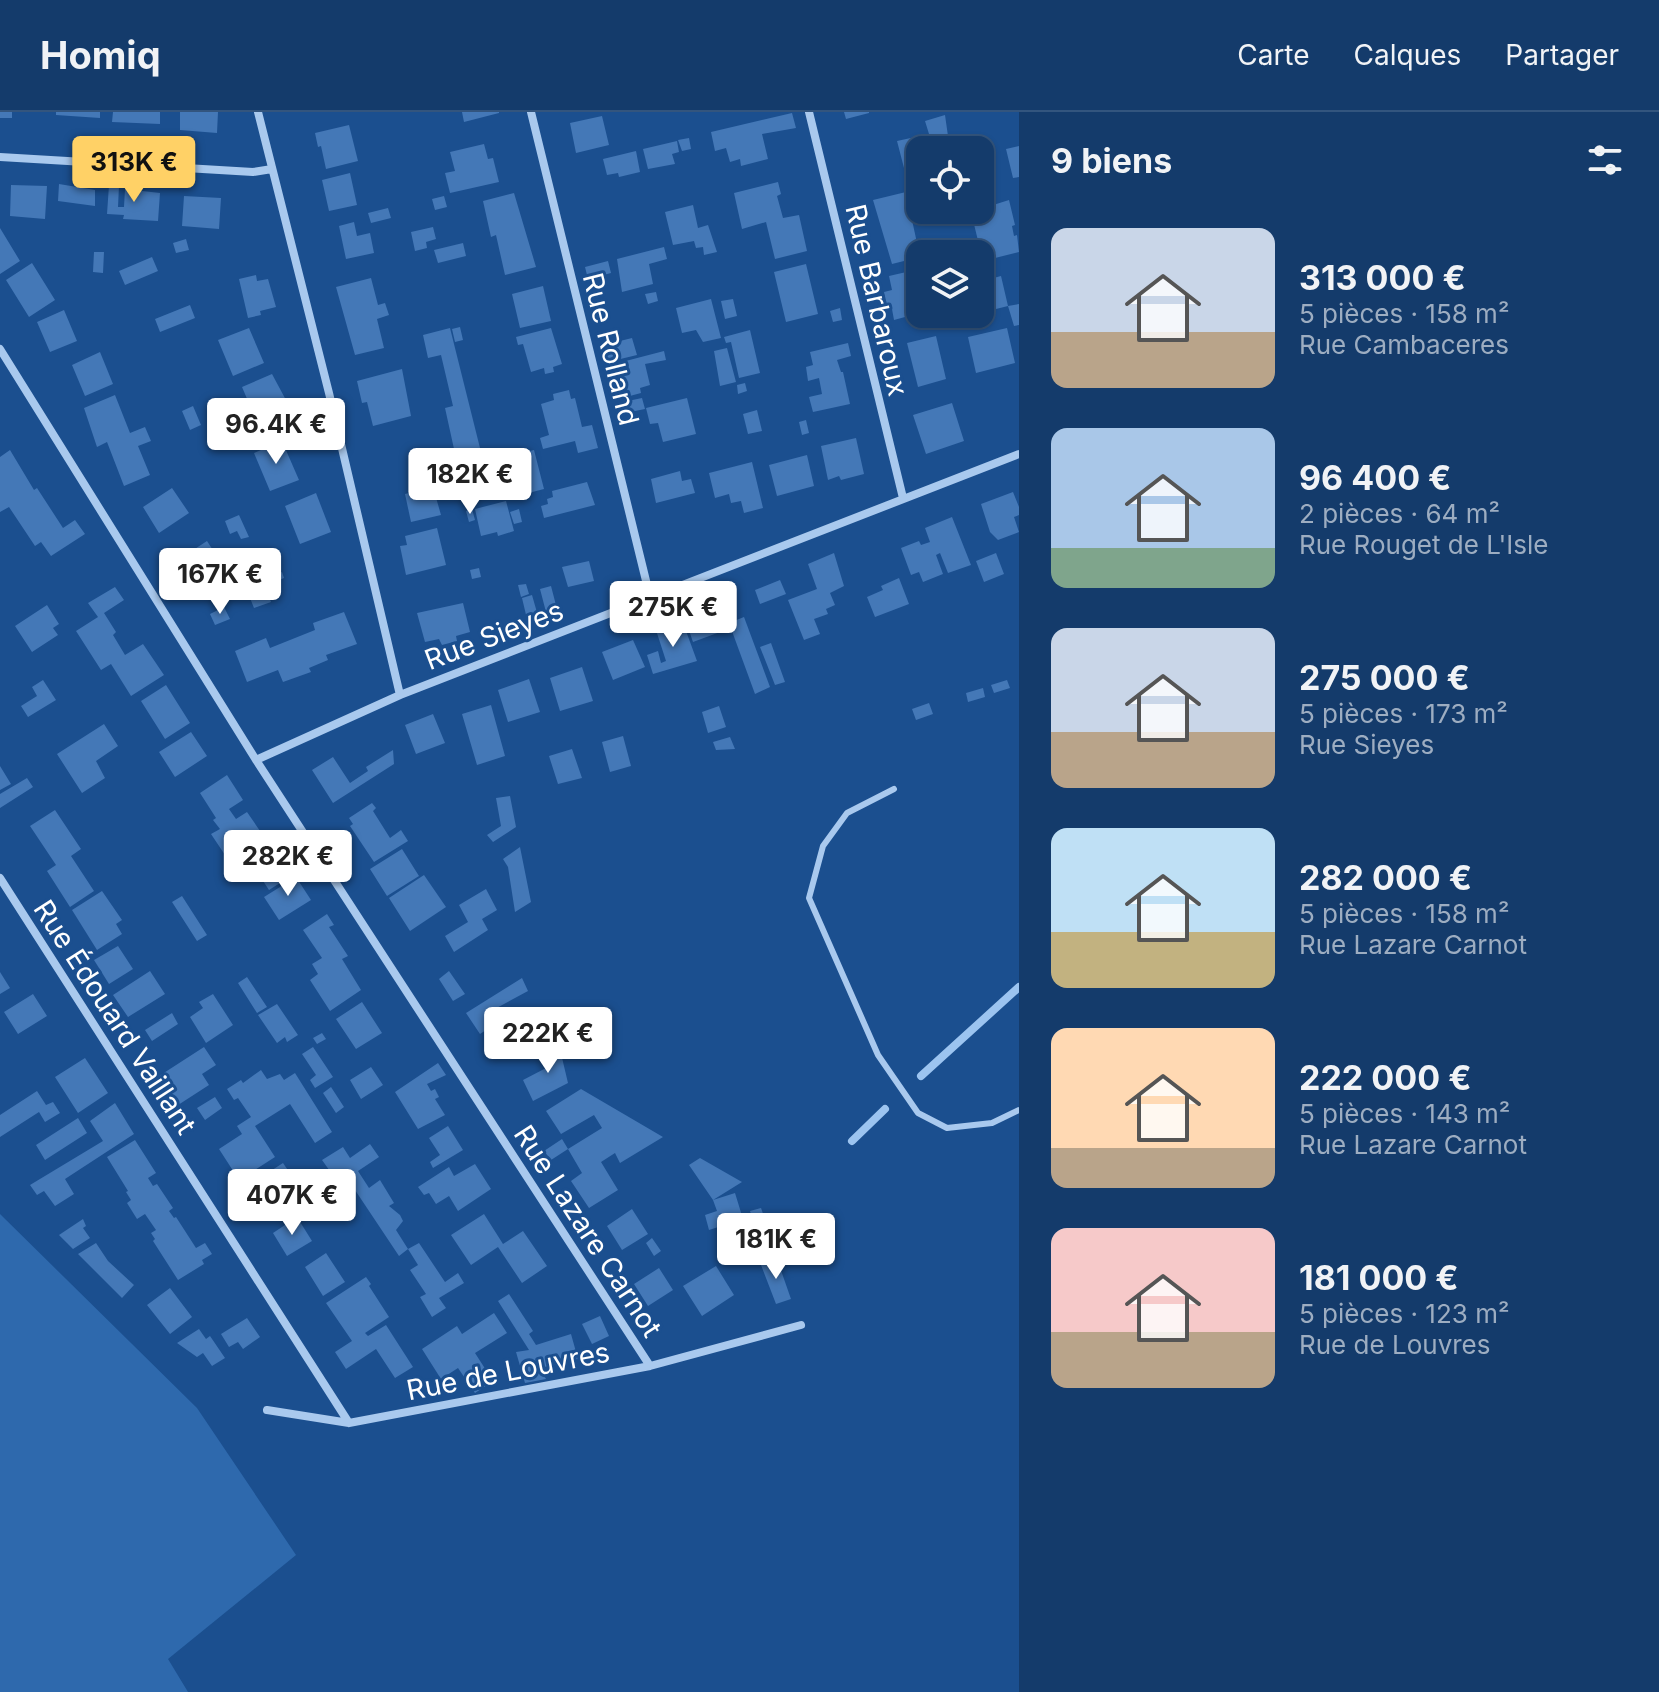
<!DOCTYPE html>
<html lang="fr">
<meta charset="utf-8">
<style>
body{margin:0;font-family:Inter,sans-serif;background:#1d4271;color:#f1f3f6;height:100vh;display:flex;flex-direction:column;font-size:30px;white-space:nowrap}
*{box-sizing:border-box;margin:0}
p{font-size:26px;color:#9dadc1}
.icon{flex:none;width:44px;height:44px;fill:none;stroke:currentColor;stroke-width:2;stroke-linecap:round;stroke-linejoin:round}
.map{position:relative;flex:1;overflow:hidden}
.side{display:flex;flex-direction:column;background:#143b6b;width:640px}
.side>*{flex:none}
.fabs{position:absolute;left:906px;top:24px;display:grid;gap:16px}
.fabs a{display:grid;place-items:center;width:88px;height:88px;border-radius:16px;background:#143b6b;box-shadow:0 2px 6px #0004,0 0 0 2px #33557e;font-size:40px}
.price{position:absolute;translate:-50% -68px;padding:0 18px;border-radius:8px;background:#fff;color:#222;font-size:26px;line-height:52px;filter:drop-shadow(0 2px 4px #0008)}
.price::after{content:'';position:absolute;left:50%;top:48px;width:24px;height:18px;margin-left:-12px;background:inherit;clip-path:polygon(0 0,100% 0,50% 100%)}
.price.current{background:#ffd166;color:#111}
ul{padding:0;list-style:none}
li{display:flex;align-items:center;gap:24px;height:200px;padding:0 32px}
li span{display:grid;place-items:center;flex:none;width:224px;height:160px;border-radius:16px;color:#555}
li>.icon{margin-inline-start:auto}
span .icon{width:96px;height:96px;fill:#fffc;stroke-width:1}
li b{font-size:34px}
h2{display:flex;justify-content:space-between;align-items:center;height:96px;padding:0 32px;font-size:34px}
header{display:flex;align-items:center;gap:48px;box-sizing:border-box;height:112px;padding:0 40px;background:#143b6b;border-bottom:2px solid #33557e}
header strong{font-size:38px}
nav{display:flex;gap:44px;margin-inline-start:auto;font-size:28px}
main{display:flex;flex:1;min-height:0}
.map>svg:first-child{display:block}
</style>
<header>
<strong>Homiq</strong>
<nav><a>Carte</a><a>Calques</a><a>Partager</a></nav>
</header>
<main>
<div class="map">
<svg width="1019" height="1580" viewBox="0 0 1019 1580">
<rect width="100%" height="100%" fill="#1b4f8f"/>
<!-- green -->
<path fill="#2e69ad" d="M0,1102l197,194 99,147 -128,104 20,33h-188z"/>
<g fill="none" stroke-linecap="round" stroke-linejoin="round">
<!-- stream -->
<path stroke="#9cc4f0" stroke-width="8" d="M921,964l98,-89
M852,1029l33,-32"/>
</g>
<!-- building -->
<path fill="#4478b7" d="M0,0h12v6h-12z
M56,0h44v6l-44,-3z
M113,0h47v12l-48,-2z
M180,0h38l-1,21 -37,-3z
M462,0h37v1l-35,9z
M844,0h25v1l-23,6z
M792,1l4,15 -34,6 6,25 -27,7 -1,-7 -10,3 -4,-14 -11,3 -4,-19z
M945,3l5,35h-30v14l-16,4 -7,-27 32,-7 -4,-13z
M602,4l7,29 -33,8 -6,-30z
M349,13l9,36 -32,8 -5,-23 -3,1 -3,-14z
M689,26l2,11 -9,2 -4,-11z
M677,29l2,11 -7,2 3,10 -27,5 -5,-20z
M484,32l4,15 5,-1 6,24 -49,11 -5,-20 10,-2 -5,-19z
M1019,34v31l-6,1 -7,-29z
M636,39l4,21 -21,5 -1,-4 -11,2 -4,-16z
M350,61l7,32 -28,6 -7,-31z
M778,70l3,12 -4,2 6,22 16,-3 8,36 -32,8 -9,-37 -24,7 -8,-36z
M59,72l36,6v16l-37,-5z
M11,73l36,1 -2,33 -35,-3z
M109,73l10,1 -1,21h6l1,-18 35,4 -2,28 -35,-2 1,-4 -17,-1z
M906,80l14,65 -28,7 -19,-64z
M514,81l22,74 -31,8 -9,-40 -5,2 -8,-36z
M184,84l37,2 -2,31 -37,-3z
M444,84l3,11 -12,3 -3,-11z
M1009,88l6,25 -3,1 2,10 3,-1 2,17 -36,9 -12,-49z
M693,93l5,23 10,-3 9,27 -13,3 -1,-8 -7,1 -2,-7 -21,4 -8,-33z
M388,96l3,10 -20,5 -3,-10z
M354,110l3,14 13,-3 4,20 -28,6 -7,-33z
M433,115l3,12 -10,3 1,6 -12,3 -4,-19z
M0,116l20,33 -20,13z
M186,127l3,11 -13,3 -3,-10z
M463,131l3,13 -28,7 -4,-13z
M976,131l3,11h-42v-1z
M664,135l3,12 -18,5 4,20 -31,8 -5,-33z
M94,140h10l-1,21 -10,-1z
M152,145l6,14 -33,14 -6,-14z
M608,149l3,12 -23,6 -3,-12z
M32,151l23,37 -26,17 -23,-37z
M806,152l12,50 -32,8 -12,-50z
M915,158l5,20v12l-6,3 2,9 -22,6 -2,-11 -4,1 -4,-18 8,-2 -3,-14z
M256,163l1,6 11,-2 8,28 -16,4 1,4 -13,3 -9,-39z
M1001,164l7,30 -28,7v-14l9,-2 -3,-17z
M371,166l7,27 7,-2 4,12 -12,4 7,29 -29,7 -19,-68z
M543,174l8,35 -31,7 -8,-34z
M656,180l2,9 -10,3 -3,-10z
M711,187l10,39 -18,4 -7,-12 -14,3 -6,-25z
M733,187l4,17 -12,3 -4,-18z
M1019,192v21l-5,1 -6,-20z
M190,193l5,13 -35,14 -5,-13z
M840,196l2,12 -9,2 -3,-11z
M64,198l13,31 -27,11 -13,-30z
M460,215l3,13 -8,2 -3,-13z
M249,216l15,35 -31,13 -15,-36z
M450,216l31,124 -25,6 -11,-50 8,-2 -12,-51 -13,3 -5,-23z
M551,216l11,36 -9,3 1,5 -9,2 -1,-6 -13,4 -8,-28 -5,1 -2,-8z
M1007,216l8,35 -39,10 -8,-36z
M750,218l10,43 -21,5 -8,-36 -5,1 -2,-6z
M936,224l10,43 -28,8 -11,-44z
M632,226l5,17 -29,7 -4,-17z
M848,231l3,13 -14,4 4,12h2l7,32 -37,8 -4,-15 13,-3 -3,-16 -11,3 -2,-14 7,-2 -3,-13z
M727,236l9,34 -16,4 -6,-35z
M664,239l2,9 -21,4 5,21 -10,3 1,5 -15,4 -8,-34z
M100,240l13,32 -28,12 -13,-31z
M402,257l9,47 -38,10 -6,-24 -5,1 -5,-22z
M272,262l22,41 -34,14 -18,-42z
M745,271l2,8 -9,3 -1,-9z
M569,278l2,9 4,-1 7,29 10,-2 6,23 -20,5 -3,-12 -32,8 -3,-11 9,-3 -8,-31 13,-4 -1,-6z
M115,283l15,38 15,-6 6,14 -13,5 12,29 -26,11 -17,-44 -10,5 -13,-39z
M642,286l3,11 -20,4 -2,-11z
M687,286l9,36 -33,8 -5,-19 -8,1 -4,-16z
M952,291l12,38 -38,13 -13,-39z
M193,294l8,19 -11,5 -8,-19z
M757,298l5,21 -14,3 -5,-20z
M806,308l3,13 -7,2 -3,-13z
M856,326l8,36 -23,6 -2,-4 -11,4 -7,-34z
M282,329l17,39 -29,11 -16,-38z
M10,338l24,40 3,-2 26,40 12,-8 10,14 -34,22 -10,-14 -6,4 -26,-39 -9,5v-55z
M534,338l10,39 -35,9 -10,-40z
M807,343l7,31 -37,10 -8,-31z
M752,350l11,46 -19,5 -3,-12 -10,2 -2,-9 -14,4 -6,-25z
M680,359l2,10 9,-2 4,14 -39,10 -5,-24z
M587,370l8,23 -51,13 -3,-12 7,-2 -1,-5 6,-2 -1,-6z
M433,375l8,28 -30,7 -6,-28z
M172,376l17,25 -30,20 -16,-26z
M1013,380l6,15v8l-5,2 5,15 -21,8 -8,-8 -9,-28z
M316,381l15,39 -31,12 -15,-38z
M506,389l8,30 -16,5 -1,-4 -16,4 -6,-27z
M472,397l3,11 -6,2 -3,-11z
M519,397l3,13 -8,2 -4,-12z
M239,403l10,22 -8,2 -4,-8 -7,3 -5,-13z
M952,405l19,48 -23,8 -8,-20 -4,2 7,19 -20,8 -4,-10 -8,3 -10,-27 18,-7 2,4 9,-3 -5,-14z
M437,416l9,37 -40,10 -6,-29 7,-1 -2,-9z
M207,429l17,26 -29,20 -17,-27z
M834,441l10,33 -14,7 5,12 -9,4 2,5 -14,5 6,15 -16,6 -16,-40 29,-11 -9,-25z
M996,441l8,21 -20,8 -8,-21z
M589,449l5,20 -26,6 -6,-20z
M479,456l2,9 -9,2 -2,-9z
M282,460l2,6 -19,8 6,16 -17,6 -8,-20z
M899,466l10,26 -34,13 -8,-20 16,-7 -2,-4z
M780,468l6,14 -26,10 -5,-14z
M526,472l3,10 -8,3 -3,-12z
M551,474l6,23 -11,3 -6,-23z
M115,475l9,13 -20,13 12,19 -3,3 12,20 18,-11 21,31 -33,21 -20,-32 -10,6 -25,-39 22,-14 -10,-14z
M532,483l6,21 -11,3 -5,-21z
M463,491l7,29 -14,4 1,5 -15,4 -3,-6 -14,3 -8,-29z
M718,491l7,19 -7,3 2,7 -27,10 -9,-26z
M47,493l12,19 -6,4 5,7 -26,17 -17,-26z
M224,495l6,12 -15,6 -5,-11z
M344,500l13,32 -31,11 2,5 -19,8 2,4 -28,10 -5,-12 -31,12 -12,-31 31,-13 4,10 45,-18 -2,-7z
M744,505l26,70 -15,7 -26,-71z
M682,508l15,41 -44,13 -6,-19 11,-4 3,12 5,-2 -10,-31z
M633,528l12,27 -32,13 -11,-28z
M771,531l14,39 -10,3 -15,-38z
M582,555l11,34 -33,10 -10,-33z
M529,567l11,33 -32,10 -10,-32z
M43,568l13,20 -28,17 -7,-11 16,-10 -5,-9z
M1007,568l3,8 -16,5 -3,-8z
M166,573l24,38 -25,16 -24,-38z
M983,576l2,9 -17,5 -2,-9z
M929,591l4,11 -17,6 -4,-11z
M491,593l14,51 -28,9 -15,-51z
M719,594l7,21 -18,6 -6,-21z
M433,602l12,29 -29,11 -11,-29z
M104,612l14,22 -22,15 9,17 -23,15 -25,-39z
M191,620l16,24 -32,21 -16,-25z
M623,624l8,30 -21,6 -8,-30z
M730,625l5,12 -19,1 -3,-8z
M572,637l10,29 -24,6 -9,-28z
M393,638l1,14 -61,39 -21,-33 21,-13 17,26 18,-12 -2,-4z
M0,654l11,18 -11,6z
M227,663l16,25 -14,9 7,10 11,-7 44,64 -22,14 -23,-35 -15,9 -20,-30 9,-5 -7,-9 3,-2 -16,-25z
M27,666l6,9 -33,21v-14z
M510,684l6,31 -23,15 -6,-7 14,-9 -5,-28z
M372,691l4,5 -3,3 17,27 11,-8 7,11 -34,21 -24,-36 3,-2 -4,-6z
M55,698l26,39 -10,7 23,35 -24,16 -23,-36 9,-6 -26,-39z
M520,735l11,55 -16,10 -7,-45 -5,-8z
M402,737l17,27 -32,20 -17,-27z
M424,763l22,32 -36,24 -21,-33z
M296,765l15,23 -32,20 -15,-23z
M486,777l11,21 -15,9 6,11 -34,22 -9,-16 23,-14 -9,-17z
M102,779l20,29 -6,4 6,10 -25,16 -25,-40z
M182,784l25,39 -10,6 -25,-39z
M327,802l7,11 -5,2 19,29 -6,3 19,31 -31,21 -20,-31 8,-6 -6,-10 10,-6 -19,-28z
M118,834l15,23 -24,15 -15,-24z
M150,859l15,23 -37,23 -15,-22z
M449,859l16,23 -12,7 -14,-22z
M0,860l10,16 -10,6z
M247,865l20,30 -10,6 -19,-30z
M522,866l6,13 -35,19 11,17 -14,9 -4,-6 -6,4 -14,-21z
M33,882l14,22 -29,18 -14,-22z
M213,882l20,31 -27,18 -16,-26 13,-9 -4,-6z
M362,890l20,31 -26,16 -20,-30z
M277,892l21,31 -11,7 -2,-5 -8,6 -19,-28z
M172,901l6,11 -26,17 -7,-11z
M322,921l4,6 -9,5 -4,-6z
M559,933l9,38 -35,18 -10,-21 25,-13 -7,-13z
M204,935l12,18 -14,9 7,11 -34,22 -19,-29z
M313,935l20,30 -18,11 -5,-8 6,-5 -14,-21z
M85,946l23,35 -30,20 -23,-36z
M438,951l8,12 -19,9 4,7 4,-2 4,8 -4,2 10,16 -27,14 -23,-37z
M371,955l12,18 -22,14 -11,-19z
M261,958l6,9 13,-5 4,6 11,-7 37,59 -17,11 -25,-39 -35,22 20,31 -36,23 -20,-31 23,-15 -5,-8 14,-9 -13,-19 -4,2 -7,-11 14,-9 2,3z
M331,975l13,20 -8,6 -13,-20z
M581,977l82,48 -43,26 -5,-10 -14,9 17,28 -29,18 -18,-27 11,-8 -14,-24 -17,11 -7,-9 18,-12 6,10 34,-21 -8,-13 -33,19 -15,-23z
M37,979l9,14 7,-3 7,11 -15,9 -6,-10 -39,25v-22z
M215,985l7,11 -17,12 -8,-12z
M115,991l19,31 -69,45 9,15 -19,12 -11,-15 -7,4 -7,-10 73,-44 -13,-20z
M78,1006l9,15 -42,27 -9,-15z
M448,1014l15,24 -30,18 -3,-6 10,-7 -11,-17z
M135,1028l21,33 -8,5 5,8 4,-2 16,24 -4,3 5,7 2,-1 20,31 9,-5 7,11 -10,6 2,4 -26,16 -25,-39 2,-2 -4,-6 5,-3 -11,-16 -8,5 -10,-16 4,-3 -5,-8 2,-1 -21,-34z
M370,1032l9,13 -21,14 11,17 11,-8 14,23 -5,3 11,9 3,6 -7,9 12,19 -9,7 -52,-78 -8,6 -17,-24 21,-13 7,11z
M700,1046l42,24 -29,18 22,-7 8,26 -34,11 -4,-15 12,-4 -4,-11 -24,-35z
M283,1051l21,31 -32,20 -20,-31z
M475,1052l16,25 -33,22 -9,-15 -13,8 -7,-11 -5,2 -6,-8 31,-20 5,9z
M761,1096l5,14 -11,5 -5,-16z
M632,1097l16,25 -26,16 -15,-24z
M484,1102l19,30 20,-13 24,35 -25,17 -24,-36 -27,18 -20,-30z
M297,1105l15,24 -25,15 -14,-23z
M83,1107l3,7 -3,2 7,10 -17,11 -14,-14z
M652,1126l9,13 -7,5 -8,-13z
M96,1131l12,18 26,24 -12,13 -44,-44z
M419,1131l26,39 13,-9 6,10 -25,15 7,10 -14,9 -12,-20 6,-3 -16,-24 8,-5 -10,-16z
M326,1141l19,29 -22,14 -18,-29z
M777,1147l14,40 -15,5 -15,-39z
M716,1154l18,29 -32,21 -19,-30z
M659,1156l14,22 -25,16 -14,-22z
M366,1165l5,7 -2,2 20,31 -24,16 3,3 18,-11 27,42 -18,11 -19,-29 -30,20 -11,-17 17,-11 -26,-38z
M170,1176l22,29 -22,17 -23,-29z
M509,1182l24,37 -4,3 7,11 35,-11 7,25 -38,9 6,11 -21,4 -9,-31 13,-2 -31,-49z
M494,1201l13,20 -32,20 18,28 -18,12 -17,-25 -17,11 -19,-30 35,-23 5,8z
M600,1204l9,20 -17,8 -10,-20z
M247,1206l13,19 -17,12 -5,-7 -9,5 -8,-13z
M199,1217l7,10 4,-3 15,22 -13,8 -9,-13 -6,4 -20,-14z"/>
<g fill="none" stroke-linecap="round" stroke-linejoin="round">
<!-- service -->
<path stroke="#a9c9ee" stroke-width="6" d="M894,677l-47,24 -24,33 -14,52 69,157 40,58 29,15 45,-5 27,-13"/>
<!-- minor -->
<path stroke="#a9c9ee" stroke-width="8" d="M258,0l71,281 71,302
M531,0l119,485
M809,0l94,386
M0,45l253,15 19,-3
M0,237l256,411 394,606
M256,648l144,-65 619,-241
M0,766l349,545
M267,1298l82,13 301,-57 151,-41"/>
</g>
<g text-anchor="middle" stroke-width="6" stroke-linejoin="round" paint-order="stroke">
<!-- street labels -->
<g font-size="28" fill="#fff" stroke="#1b4f8f">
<text transform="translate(877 188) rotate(77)" y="10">Rue Barbaroux</text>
<text transform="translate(611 237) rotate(76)" y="10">Rue Rolland</text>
<text transform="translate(494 523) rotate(-21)" y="10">Rue Sieyes</text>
<text transform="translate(115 905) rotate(57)" y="10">Rue Édouard Vaillant</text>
<text transform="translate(588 1119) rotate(57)" y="10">Rue Lazare Carnot</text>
<text transform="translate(508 1259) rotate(-11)" y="10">Rue de Louvres</text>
</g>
</g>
</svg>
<div class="fabs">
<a><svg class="icon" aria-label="locate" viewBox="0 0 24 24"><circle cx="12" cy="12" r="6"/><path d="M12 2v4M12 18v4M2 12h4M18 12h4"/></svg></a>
<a><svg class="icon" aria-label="layers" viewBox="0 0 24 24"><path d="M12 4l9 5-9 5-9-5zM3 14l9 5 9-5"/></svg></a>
</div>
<b class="price current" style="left:134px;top:92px">313K €</b>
<b class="price" style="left:276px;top:354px">96.4K €</b>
<b class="price" style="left:470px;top:404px">182K €</b>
<b class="price" style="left:220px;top:504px">167K €</b>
<b class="price" style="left:673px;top:537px">275K €</b>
<b class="price" style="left:288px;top:786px">282K €</b>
<b class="price" style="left:548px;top:963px">222K €</b>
<b class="price" style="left:292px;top:1125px">407K €</b>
<b class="price" style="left:776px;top:1169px">181K €</b>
</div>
<section class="side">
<h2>9 biens<svg class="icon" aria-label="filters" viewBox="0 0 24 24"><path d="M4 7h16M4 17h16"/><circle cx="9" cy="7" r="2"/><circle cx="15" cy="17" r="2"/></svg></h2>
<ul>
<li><span style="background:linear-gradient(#c9d6e8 65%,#b9a48a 0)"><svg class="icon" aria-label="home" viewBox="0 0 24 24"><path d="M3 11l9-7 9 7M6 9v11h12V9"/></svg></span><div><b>313 000 €</b><p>5 pièces · 158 m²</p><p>Rue Cambaceres</p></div></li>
<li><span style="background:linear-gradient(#a9c7e8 75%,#7fa58c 0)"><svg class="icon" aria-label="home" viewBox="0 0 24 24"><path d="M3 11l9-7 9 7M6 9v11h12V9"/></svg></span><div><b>96 400 €</b><p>2 pièces · 64 m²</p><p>Rue Rouget de L'Isle</p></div></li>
<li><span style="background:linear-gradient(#c9d6e8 65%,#b9a48a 0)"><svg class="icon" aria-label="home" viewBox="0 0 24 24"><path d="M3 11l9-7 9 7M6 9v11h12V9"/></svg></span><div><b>275 000 €</b><p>5 pièces · 173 m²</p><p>Rue Sieyes</p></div></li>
<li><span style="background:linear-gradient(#bfe0f5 65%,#c2b280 0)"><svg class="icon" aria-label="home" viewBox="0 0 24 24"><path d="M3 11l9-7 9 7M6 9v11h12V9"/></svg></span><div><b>282 000 €</b><p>5 pièces · 158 m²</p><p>Rue Lazare Carnot</p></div></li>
<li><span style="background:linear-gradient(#ffd9b3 75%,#b9a48a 0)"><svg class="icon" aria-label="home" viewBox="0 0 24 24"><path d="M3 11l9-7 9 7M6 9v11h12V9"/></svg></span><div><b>222 000 €</b><p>5 pièces · 143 m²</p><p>Rue Lazare Carnot</p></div></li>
<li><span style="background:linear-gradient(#f6c9c9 65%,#b9a48a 0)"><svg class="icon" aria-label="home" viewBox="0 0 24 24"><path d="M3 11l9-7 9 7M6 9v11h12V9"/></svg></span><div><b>181 000 €</b><p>5 pièces · 123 m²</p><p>Rue de Louvres</p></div></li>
</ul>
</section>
</main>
